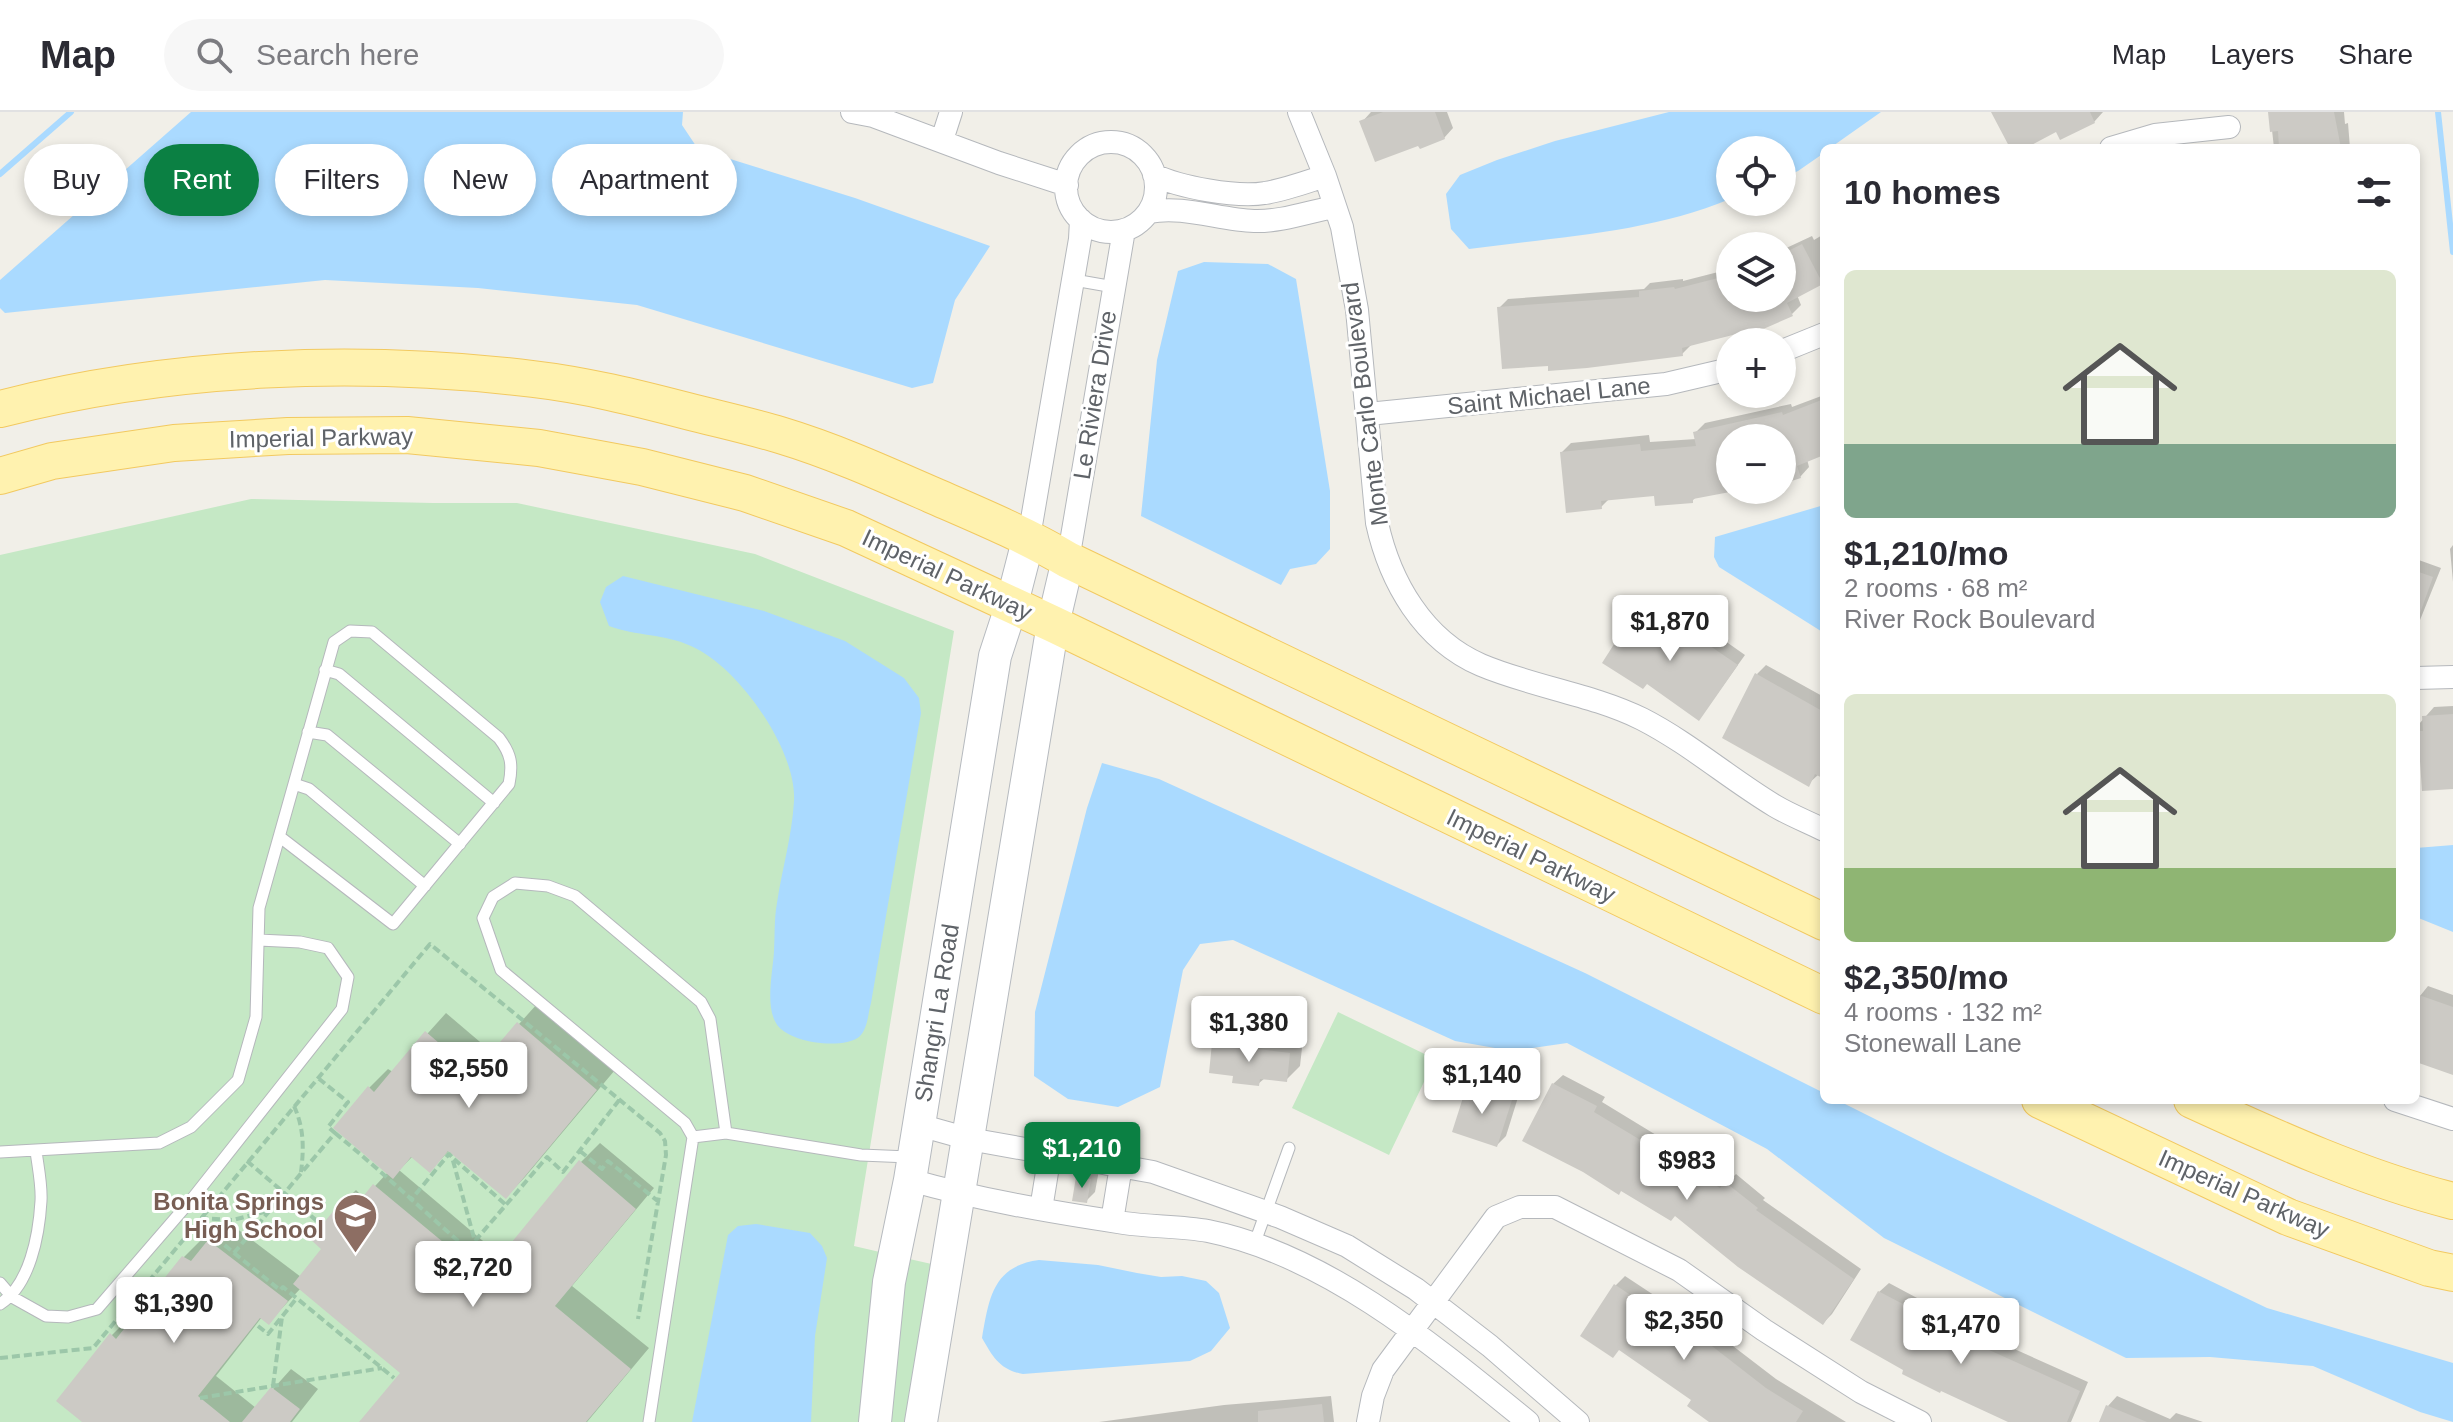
<!DOCTYPE html>
<meta charset="utf-8">
<style>
body{margin:0;font-family:Arial,sans-serif;background:#f7f7f7;color:#2b2b33;height:100vh;display:flex;flex-direction:column;font-size:30px;white-space:nowrap}
*{box-sizing:border-box;margin:0}
p{font-size:26px;color:#7c7c81}
.icon{flex:none;width:44px;height:44px;fill:none;stroke:currentColor;stroke-width:2;stroke-linecap:round;stroke-linejoin:round}
.map{position:relative;flex:1;overflow:hidden}
.details{position:absolute;left:1820px;top:32px;width:600px;height:960px;display:flex;flex-direction:column;background:#fff;border-radius:12px;box-shadow:0 4px 12px #0003}
.details>*{flex:none}
.banner{position:absolute;left:24px;top:32px;width:760px;height:72px;display:flex;gap:16px}
.controls{position:absolute;left:1716px;top:24px;display:grid;gap:16px}
.controls a{display:grid;place-items:center;width:80px;height:80px;border-radius:50%;background:#fff;box-shadow:0 4px 12px #0003;font-size:40px}
.price{position:absolute;translate:-50% -68px;padding:0 18px;border-radius:8px;background:#fff;color:#222;font-size:26px;line-height:52px;filter:drop-shadow(0 2px 4px #0008)}
.price::after{content:'';position:absolute;left:50%;top:48px;width:24px;height:18px;margin-left:-12px;background:inherit;clip-path:polygon(0 0,100% 0,50% 100%)}
.price.selected{background:#0b8043;color:#fff}
ul{padding:0;list-style:none}
li{display:grid;align-content:center;gap:16px;height:424px;padding:0 24px}
li span{display:grid;place-items:center;height:248px;border-radius:12px;color:#555}
li>.icon{margin-inline-start:auto}
span .icon{width:144px;height:144px;fill:#fffc;stroke-width:1}
li b{font-size:34px}
h2{display:flex;justify-content:space-between;align-items:center;height:96px;padding:0 24px;font-size:34px}
.chip{padding:0 28px;border-radius:36px;background:#fff;box-shadow:0 4px 12px #0003;font-size:28px;line-height:72px}
.chip.selected{background:#0b8043;color:#fff}
header{display:flex;align-items:center;gap:48px;box-sizing:border-box;height:112px;padding:0 40px;background:#fff;border-bottom:2px solid #e1e1e2}
header strong{font-size:38px}
nav{display:flex;gap:44px;margin-inline-start:auto;font-size:28px}
.search{width:560px;height:72px;background:#f7f7f7;display:flex;align-items:center;gap:20px;box-sizing:border-box;padding:0 28px;border-radius:44px;color:#7c7c81;font-size:30px}
.map>svg:first-child{display:block}
</style>
<header>
<strong>Map</strong>
<div class="search"><svg class="icon" aria-label="search" viewBox="0 0 24 24"><circle cx="10" cy="10" r="6"/><path d="M15 15l6 6"/></svg>Search here</div>
<nav><a>Map</a><a>Layers</a><a>Share</a></nav>
</header>
<div class="map">
<svg width="2453" height="1310" viewBox="0 0 2453 1310">
<rect width="100%" height="100%" fill="#f1efe8"/>
<!-- green -->
<path fill="#c5e8c5" d="M251,387l182,4h84l238,51 199,77 -100,615 30,7 -21,169h-863v-867z
M1338,900l97,47 -46,96 -97,-47z
M905,1146l31,7 -27,157h-23z"/>
<!-- water -->
<path fill="#aadaff" d="M191,0h492l-1,13 16,24 157,49 135,48 -35,54 -22,83 -21,5 -275,-83 -159,-17 -153,-8 -320,33 -5,-5v-28z
M1669,0h212l-51,36h-6v5l-26,18 -16,7v-28h-52v49c-81,34 -174,38 -261,50l-18,-20 -5,-35 14,-19 37,-15 58,-19z
M1204,150l64,2 28,15 34,212v58l-14,15 -26,5 -9,16 -140,-69 16,-156 21,-89z
M1824,393v128l-105,-66 -5,-10 1,-20z
M623,464l141,35 81,30 59,37 15,20 2,15 -50,290c-3,10 -3,26 -12,34 -17,13 -72,6 -83,-14 -11,-18 -3,-52 -2,-72 1,-16 0,-32 3,-48 5,-34 15,-67 17,-102 3,-51 -56,-135 -103,-155 -26,-12 -55,-10 -82,-20l-9,-24 6,-15z
M1102,651l57,16 426,194 239,120v7h13l108,54 322,154 186,55v59l-33,-10 -107,-46 -103,-9 -84,1 -242,-120 -117,-89 -200,-106 -55,8 -57,-10 -222,-101 -33,4 -17,26 -23,117 -42,20 -50,-8 -34,-23 1,-64 52,-204z
M2453,733v87l-37,-15v-69z
M756,1112l54,9 12,13 5,12 -12,78 -4,86h-119l36,-187 10,-9z
M1039,1148l59,5 39,8 24,4 21,-1 24,5 13,12 11,35 -19,23 -21,10 -167,13c-23,-4 -30,-17 -41,-36 7,-40 11,-72 57,-78z"/>
<!-- shadow -->
<path fill="#0003" d="M1371,0h76l6,16 -9,10 -82,-16z
M1993,0h110l-9,10 -37,7 -35,19h-10z
M2270,0h74l1,12 3,-1 2,25h-76z
M1824,122v47l-27,14 4,10 -9,9 -101,31 -9,9 -133,10 -50,-56 9,-9 136,-10 6,-6 33,-4v2l47,-12v29h52v-48l30,-14 2,4z
M1824,283v57l-17,7 2,8 -9,10 -18,5v-44h-52v52l-33,6 -5,5 -36,-7 -46,4 -9,9 -39,-55 9,-9 78,-8 1,7 46,-3 -1,-6 10,-10 86,-19 1,3z
M2453,433v37l-3,-33z
M2416,447l25,9 -25,62z
M1650,485l54,36 4,-4 37,26 -46,64 -58,-112z
M1766,553l58,32v81l-6,-3 -10,9 -51,-110z
M2453,594v81l-29,2 -5,-65 15,-17z
M2428,874l25,9v76l-37,-12v-58z
M537,892l78,66 -90,107 -19,20 -56,-47 -20,20 -17,-14 -14,14 103,87 79,-95 19,-19 54,45 -82,98 77,62 -62,74h-225l41,-50 -102,-84 -33,35 -6,-6 -46,59 40,32 35,-39 27,20 -26,33h-207l-27,-22 54,-65 19,-19 4,3 49,-62 19,-19 6,3 19,-19 73,55 23,-28 13,-40 19,-19 8,8 24,-26 -19,-84 19,-19 5,3 53,-59 47,40z
M1229,918l74,9 -3,27 -14,14 -21,-2 -7,6 -22,-10 -22,-30z
M1563,963l42,22 -3,5 128,78 6,-6 29,24 -2,2 98,69 -29,45 -9,9 -270,-239z
M1478,965l42,14 -14,45 -9,9 -28,-59z
M1087,1056l12,2 -4,22 -9,9 -9,-24z
M1625,1164l53,35 4,-4 94,72 70,43h-133l-19,-22 -74,-52 -37,-13 33,-50z
M1889,1171l86,46 -1,2 114,51 -17,40h-59l-133,-130z
M1331,1284l3,26h-235l125,-17z
M2117,1284l53,23 6,-6 27,9h-102l7,-16z"/>
<g fill="none" stroke-linecap="round" stroke-linejoin="round">
<!-- stream -->
<path stroke="#aadaff" stroke-width="6" d="M2438,0l15,140
M0,62l71,-62"/>
</g>
<!-- building -->
<path fill="#cccac5" d="M1383,0h52l10,27 -25,10 -2,-3 -43,16 -16,-41z
M1991,0h99l5,11 -35,17 -4,-8 -30,16h-16z
M2268,0h66l7,36h-62l-1,-17 -8,1z
M1802,132l21,40 -36,19 6,13 -32,14 -1,-2 -78,20 1,8 -96,12 -39,3v-5l-46,3 -5,-62 142,-10v-6l35,-4 1,2 47,-12 5,21h55v-44z
M1824,287v56l-27,11 4,12 -19,6v-46h-52v54l-37,7v4l-38,3 -1,-10 -53,5 1,8 -36,4 -6,-61 80,-8 1,7 55,-5 -3,-14 89,-20 1,3z
M2416,459l17,6 -15,42 -2,-1z
M1639,493l55,36 3,-4 41,28 -39,56 -52,-37 -4,5 -41,-26z
M1755,561l69,39v67l-9,-5 -6,13 -87,-49z
M2453,602v75l-31,2 -4,-60h5l-1,-15z
M2416,882l37,13v68l-37,-13z
M517,910l80,68 -91,109 -58,-48 -18,22 -19,-16 -18,22 -60,-51 35,-42 6,6 51,-61 49,42z
M1212,931l78,10 -3,29 -27,-3 -1,7 -27,-3 1,-7 -24,-3z
M1552,971l45,23 -3,6 126,76 5,-6 33,26 -2,2 98,69 -31,46 -85,-58 -63,-51 -4,5 -50,-30 -2,4 -36,-23 -61,-31z
M1467,973l45,15 -15,47 -45,-15z
M579,1048l57,49 -81,97 76,63 -45,53h-227l41,-49 -107,-89 28,-35 -11,-10 26,-31 10,10 27,-34 111,92z
M1076,1065l15,2 -4,24 -15,-2z
M208,1128l80,61 -19,24 -9,-7 -62,78 32,26h-148l-26,-21 54,-68 6,6 66,-83 9,5z
M1614,1172l54,36 4,-5 94,73 37,23 -7,11h-87l-22,-16 4,-6 -72,-50 -6,8 -33,-22z
M1878,1179l90,47 -1,2 113,51 -13,31h-59l-67,-31 -1,2 -38,-19 1,-4 -53,-30z
M271,1275l29,22 -10,13h-48z
M1322,1292l2,18h-66v-11z
M2106,1293l41,17h-48z"/>
<g fill="none" stroke-linecap="round" stroke-linejoin="round">
<defs>
<path id="lane" d="M1074,168l40,7
M325,558l14,4 155,129
M308,620l19,3 133,109
M294,672l15,5 116,97
M693,1025l-8,-14 -184,-153 -18,-52 10,-21 22,-14 33,3 27,10 126,106 9,17 16,114
M0,1040l159,-9 32,-16 47,-47 18,-63 3,-109 75,-266 16,-11 22,1 127,106c12,16 14,26 10,46l-116,140 -113,-87
M1254,1133l35,-97
M0,1171l12,14 34,19 22,1 29,-8 95,-110 150,-190 6,-32 -20,-29 -28,-6 -41,-2
M0,1192c30,-19 39,-69 41,-103 1,-16 -3,-34 -5,-50
M649,1310l44,-285 33,-4 135,22 48,2"/>
<path id="street" d="M852,0l21,4 126,47 68,22
M1299,0l26,64 17,51 15,83 20,213c13,59 46,117 104,142 52,22 110,29 161,54 47,24 88,60 133,87 15,9 33,16 49,24
M942,28l9,-28
M1066 75a45 45 0 1 1 90 0a45 45 0 1 1-90 0Z
M2111,36l44,-13 74,-8
M1154,63c25,12 83,23 111,18 20,-3 41,-11 60,-17
M1149,100c34,-7 71,8 105,9 26,1 54,-9 80,-14
M1782,239l42,-17
M1368,302l298,-30 64,-15
M1029,425l51,-298 1,-19
M1068,448l56,-330
M2416,566l37,-1
M2395,988l58,19
M919,1013l50,14 184,33 127,45 67,29 69,43 74,57 88,76
M910,1068c70,20 141,32 214,43 27,4 57,3 84,8 119,24 228,116 320,191
M1041,1097l9,-55
M1112,1109l9,-55
M1368,1310l5,-26 10,-26 113,-153 24,-10h35l124,63 85,60 97,62 59,30"/>
<path id="secondary" d="M875,1310l14,-140 21,-102 85,-524 16,-49 18,-70
M921,1310l132,-798 15,-64"/>
<path id="primary" d="M0,297c172,-44 358,-51 533,-30 52,6 104,19 154,32 31,8 63,15 93,24 53,16 102,38 152,60 46,20 92,39 136,65l756,362
M0,364l52,-15 122,-18 114,-7 119,-1 132,13 103,19 103,26 101,35 207,96 771,372
M2040,988l248,117 141,51 24,5
M2192,988c85,39 171,78 261,101"/>
</defs>
<!-- lane casing -->
<use href="#lane" stroke="#b5b8bc" stroke-width="13"/>
<!-- street casing -->
<use href="#street" stroke="#b5b8bc" stroke-width="24"/>
<!-- secondary casing -->
<use href="#secondary" stroke="#b6babf" stroke-width="34"/>
<!-- primary casing -->
<use href="#primary" stroke="#f2c960" stroke-width="38"/>
<!-- path -->
<path stroke="#9cc7a9" stroke-width="4" stroke-dasharray="8 4" stroke-linecap="butt" d="M294,994c10,22 10,42 7,66
M335,1021c50,41 96,85 145,127l-28,-103 -3,-3 -39,47
M580,1039l22,18 6,-8 51,41
M454,1047l52,46
M247,1049l70,60
M200,1106l33,2 35,-9
M197,1110l37,31 101,-120 -7,-6 20,-25 -30,-24
M475,1129l72,-84 16,15 57,-73
M234,1141l46,37 3,-3 111,91
M258,1214l10,8 28,-35
M0,1246l93,-10 337,-404 230,189 5,8 1,14 -28,164
M273,1274l9,-69
M200,1286l182,-30"/>
<!-- lane -->
<use href="#lane" stroke="#fff" stroke-width="11"/>
<!-- street -->
<use href="#street" stroke="#fff" stroke-width="22"/>
<!-- secondary -->
<use href="#secondary" stroke="#fff" stroke-width="32"/>
<!-- primary -->
<use href="#primary" stroke="#fff2af" stroke-width="36"/>
</g>
<!-- icons -->
<defs>
<symbol id="school-pin" viewBox="-11 -11 22 30"><path d="M0 17L-7.5 6A9.5 9.5 0 1 1 7.5 6Z" fill="#8d6e63" stroke="#fff"/><path d="M0-5L7-2L0 1L-7-2ZM-4 1L0 2.5L4 1V4Q0 6-4 4Z" fill="#fff"/></symbol>
</defs>
<g fill-rule="evenodd">
<use href="#school-pin" x="330" y="1078" width="51" height="69"/>
</g>
<g text-anchor="middle" stroke-width="6" stroke-linejoin="round" paint-order="stroke">
<!-- street labels -->
<g font-size="24" fill="#5f6368" stroke="#fff">
<text transform="translate(1095 283) rotate(-81)" y="8">Le Riviera Drive</text>
<text transform="translate(1549 284) rotate(-6)" y="8">Saint Michael Lane</text>
<text transform="translate(1365 292) rotate(-97)" y="8">Monte Carlo Boulevard</text>
<text transform="translate(321 326) rotate(-1)" y="8">Imperial Parkway</text>
<text transform="translate(947 463) rotate(25)" y="8">Imperial Parkway</text>
<text transform="translate(1531 744) rotate(26)" y="8">Imperial Parkway</text>
<text transform="translate(937 901) rotate(-81)" y="8">Shangri La Road</text>
<text transform="translate(2244 1082) rotate(24)" y="8">Imperial Parkway</text>
</g>
<!-- education labels -->
<g font-size="24" font-weight="bold" fill="#785e54" stroke="#fff" text-anchor="end">
<text x="324" y="1098">Bonita Springs<tspan x="324" dy="28">High School</tspan></text>
</g>
</g>
</svg>
<div class="controls">
<a><svg class="icon" aria-label="locate" viewBox="0 0 24 24"><circle cx="12" cy="12" r="6"/><path d="M12 2v4M12 18v4M2 12h4M18 12h4"/></svg></a>
<a><svg class="icon" aria-label="layers" viewBox="0 0 24 24"><path d="M12 4l9 5-9 5-9-5zM3 14l9 5 9-5"/></svg></a>
<a>+</a>
<a>−</a>
</div>
<b class="price" style="left:1670px;top:551px">$1,870</b>
<b class="price" style="left:1249px;top:952px">$1,380</b>
<b class="price" style="left:469px;top:998px">$2,550</b>
<b class="price" style="left:1482px;top:1004px">$1,140</b>
<b class="price selected" style="left:1082px;top:1078px">$1,210</b>
<b class="price" style="left:1687px;top:1090px">$983</b>
<b class="price" style="left:473px;top:1197px">$2,720</b>
<b class="price" style="left:174px;top:1233px">$1,390</b>
<b class="price" style="left:1684px;top:1250px">$2,350</b>
<b class="price" style="left:1961px;top:1254px">$1,470</b>
<div class="banner">
<a class="chip">Buy</a>
<a class="chip selected">Rent</a>
<a class="chip">Filters</a>
<a class="chip">New</a>
<a class="chip">Apartment</a>
</div>
<section class="details">
<h2>10 homes<svg class="icon" aria-label="filters" viewBox="0 0 24 24"><path d="M4 7h16M4 17h16"/><circle cx="9" cy="7" r="2"/><circle cx="15" cy="17" r="2"/></svg></h2>
<ul>
<li><span style="background:linear-gradient(#dfe7d0 70%,#7fa58c 0)"><svg class="icon" aria-label="home" viewBox="0 0 24 24"><path d="M3 11l9-7 9 7M6 9v11h12V9"/></svg></span><div><b>$1,210/mo</b><p>2 rooms · 68 m²</p><p>River Rock Boulevard</p></div></li>
<li><span style="background:linear-gradient(#dfe7d0 70%,#8fb573 0)"><svg class="icon" aria-label="home" viewBox="0 0 24 24"><path d="M3 11l9-7 9 7M6 9v11h12V9"/></svg></span><div><b>$2,350/mo</b><p>4 rooms · 132 m²</p><p>Stonewall Lane</p></div></li>
</ul>
</section>
</div>
